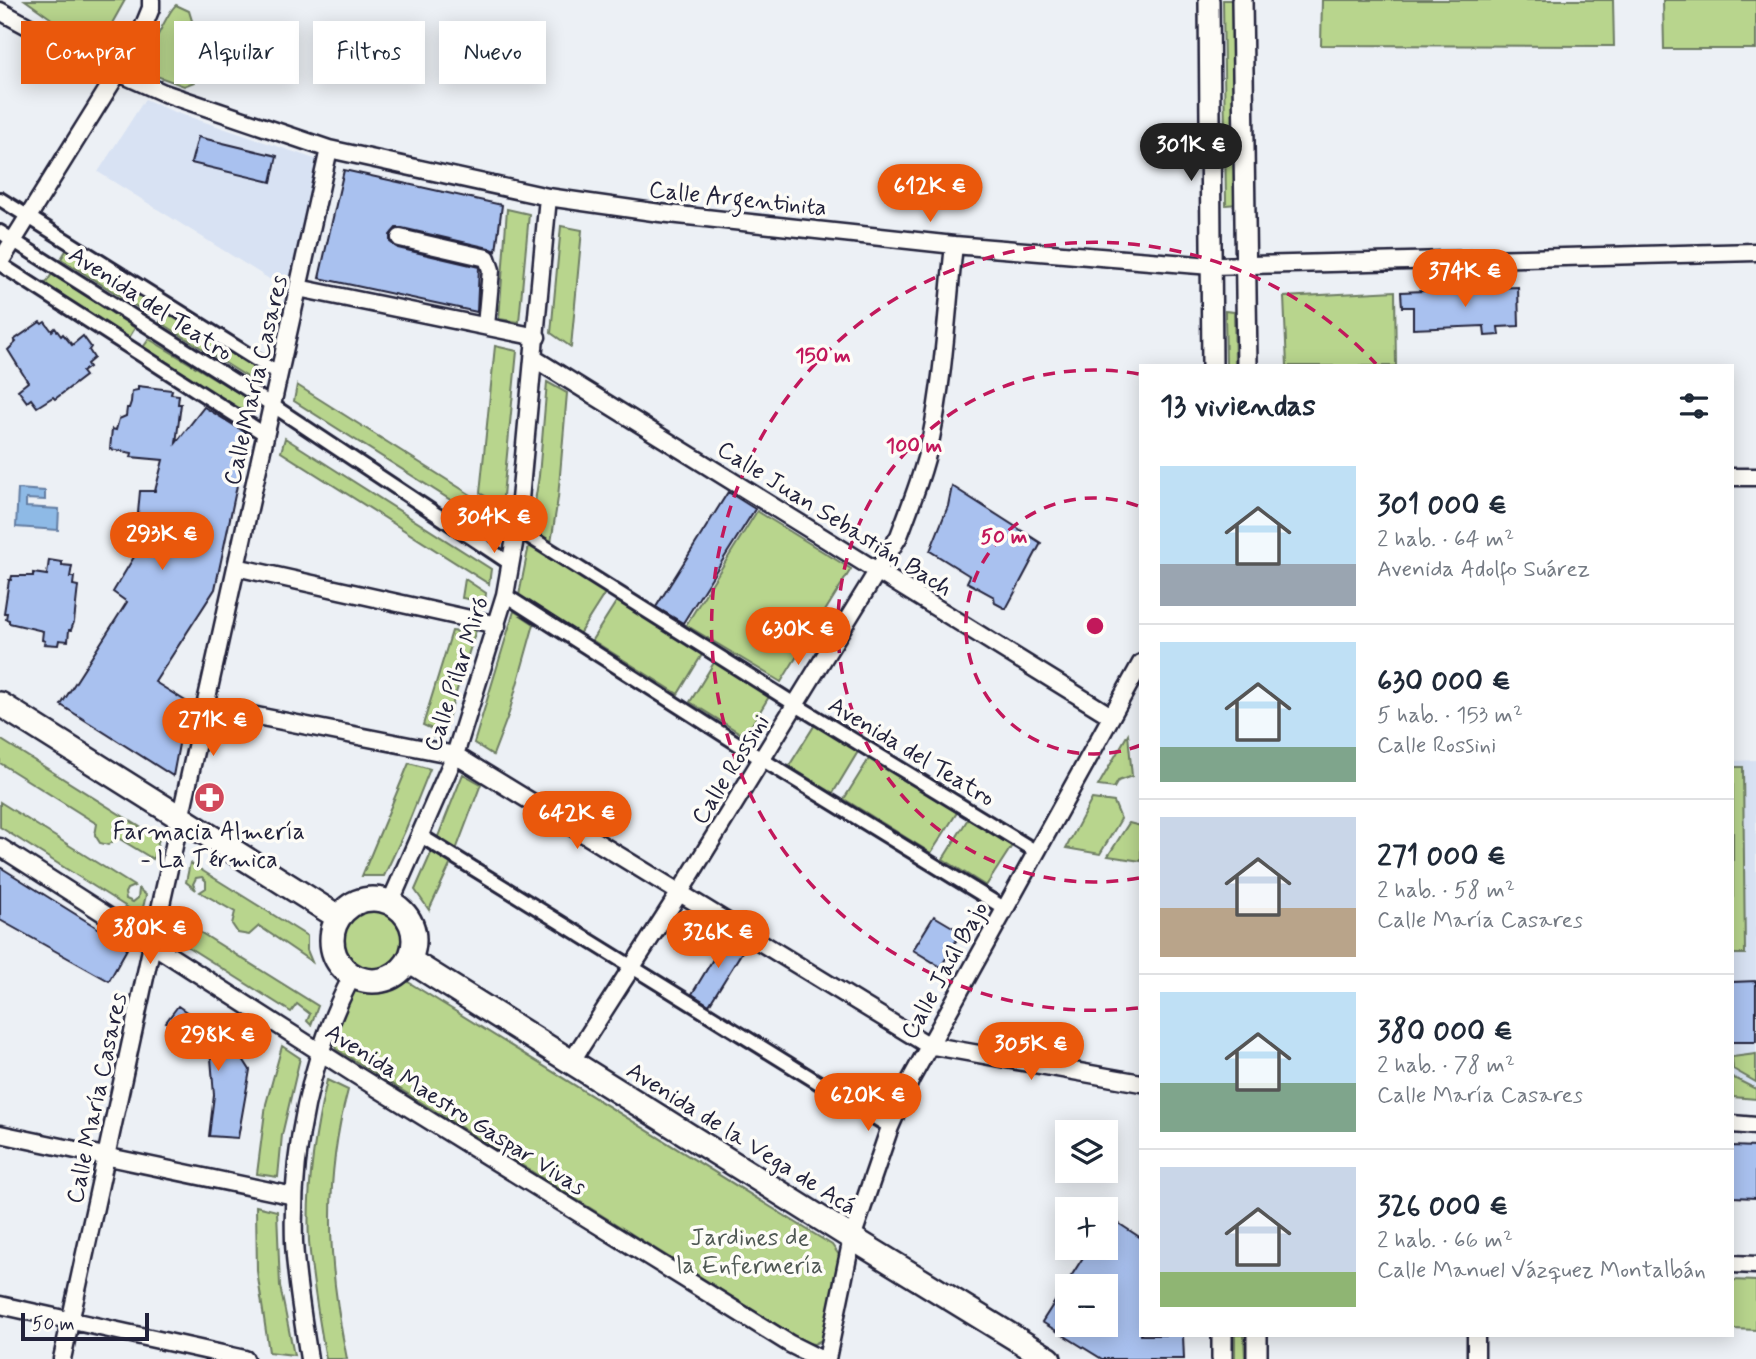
<!DOCTYPE html>
<html lang="es">
<meta charset="utf-8">
<style>
body{margin:0;font-family:Mynerve,sans-serif;background:#f2f2f3;color:#1f2937;height:100vh;display:flex;flex-direction:column;font-size:26px;white-space:nowrap}
*{box-sizing:border-box;margin:0}
p{font-size:23px;color:#747a83}
.icon{flex:none;width:38px;height:38px;fill:none;stroke:currentColor;stroke-width:2;stroke-linecap:round;stroke-linejoin:round}
.map{position:relative;flex:1;overflow:hidden}
.sheet{position:absolute;left:1139px;top:364px;width:595px;height:973px;display:flex;flex-direction:column;background:#fff;border-radius:0px;box-shadow:0 4px 18px #0003}
.sheet>*{flex:none}
.guide{position:absolute;left:21px;top:21px;width:665px;height:63px;display:flex;gap:14px}
.controls{position:absolute;left:1055px;top:1120px;display:grid;gap:14px}
.controls a{display:grid;place-items:center;width:63px;height:63px;border-radius:0px;background:#fff;box-shadow:0 4px 18px #0003;font-size:35px}
.scale{position:absolute;left:21px;bottom:18px;width:128px;box-sizing:border-box;padding-left:7px;border:4px solid #22223b;border-top:0;font-size:19px;line-height:24px;white-space:nowrap;color:#22223b;-webkit-text-stroke:5px #fdfcf7;paint-order:stroke}
.price{position:absolute;translate:-50% -60px;padding:0 16px;border-radius:24px;background:#ea580c;color:#fff;font-size:23px;line-height:46px;filter:drop-shadow(0 2px 4px #0008)}
.price::after{content:'';position:absolute;left:50%;top:42px;width:21px;height:16px;margin-left:-10px;background:inherit;clip-path:polygon(0 0,100% 0,50% 100%)}
.price.selected{background:#222;color:#fff}
ul{padding:0;list-style:none}
li{display:flex;align-items:center;gap:21px;height:175px;padding:0 21px}
li+li{border-top:2px solid #e0e1e3}
li span{display:grid;place-items:center;flex:none;width:196px;height:140px;border-radius:0px;color:#555}
li>.icon{margin-inline-start:auto}
span .icon{width:84px;height:84px;fill:#fffc;stroke-width:1}
li b{font-size:30px}
h2{display:flex;justify-content:space-between;align-items:center;height:84px;padding:0 21px;font-size:30px}
.tag{padding:0 24px;border-radius:0px;background:#fff;box-shadow:0 4px 18px #0003;font-size:24px;line-height:63px}
.tag.selected{background:#ea580c;color:#fff}
.map>svg:first-child{display:block}
</style>
<div class="map">
<svg width="1756" height="1359" viewBox="0 0 1756 1359">
<rect width="100%" height="100%" fill="#ecf0f5"/>
<filter id="ink" filterUnits="userSpaceOnUse"><feTurbulence type="fractalNoise" baseFrequency=".0143" numOctaves="2"/><feDisplacementMap in="SourceGraphic" scale="14" xChannelSelector="R" yChannelSelector="G"/><feConvolveMatrix kernelMatrix="1 2 1 2 8 2 1 2 1" color-interpolation-filters="sRGB"/></filter>
<g filter="url(#ink)">
<!-- built -->
<path fill="#d8e2f3" d="M145,99l27,12 146,49 -31,130 -189,-118z
M1756,760v339l-23,-2 -1,-336z"/>
<!-- green -->
<path fill="#b8d58d" stroke="#6d7c64" stroke-width="2" d="M25,0h100l-24,43 -41,-18z
M1223,0h11l4,204 -12,1z
M1322,0h291l1,46 -293,-1z
M1663,0h93v49h-92z
M176,5l13,6 4,13 1,58 -10,4 -33,-12 -5,-10c2,-10 23,-54 30,-59z
M507,209l22,5 -10,108 -20,-3z
M561,226l21,4 -11,117 -20,-14z
M67,249l86,53 -6,11 -86,-54z
M52,274l83,54 -8,13 -83,-55z
M1395,291l1,75h-109l-3,-69z
M167,311l86,54 -4,13 -89,-56z
M1225,311l9,1 1,54h-9z
M149,339l98,59 -4,16 -101,-65z
M495,346l22,5 -15,155 -22,-13z
M547,382l20,11 -9,105 -7,45 -20,-15 8,-52z
M297,385l204,129 -3,16 -204,-129z
M285,438l206,131 -2,15 -208,-132z
M757,511l94,58 -70,113 -95,-57z
M529,545l76,48 -26,41 -60,-39z
M465,579l21,14 -1,9 -23,-4z
M618,599l85,54 -25,41 -86,-54z
M514,611l20,13 -25,89 -16,42 -19,-12z
M464,625l13,2 -35,110 -10,-1v-7l-9,-4 29,-94 11,1z
M715,661l55,34 -25,41 -55,-34z
M816,723l43,27 -26,43 -44,-27z
M1128,734l4,42 -14,5 -4,7 -16,-2z
M0,739l159,100 -6,20 -35,-21 -10,7 -8,-2 -5,-8 2,-11 -97,-61z
M870,757l88,54 -27,42 -87,-54z
M409,763l21,6 -25,62 -21,45h-22z
M1733,767h10l2,187h-12z
M463,774l18,10 -25,66 -19,-11z
M1092,799l22,3 7,17 -21,35 -34,-6z
M0,802l134,84 -7,3 -2,4 1,6 7,3 5,-4 1,-9 7,6 -5,21 -141,-89z
M969,817l44,27 -27,42 -43,-27z
M1129,823l12,3v35l-33,-5z
M432,851l19,12 -22,47 -14,-20z
M190,863l117,73v14l5,12 -53,-36 -10,9 -11,-2 -6,-9 3,-12 -35,-20 6,-4v-7l-4,-4 -6,1 -3,6 3,6 -10,-8z
M341 940a31 31 0 1 1 62 0a31 31 0 1 1-62 0Z
M179,919l139,87 -7,19 -4,-4 3,-7 -13,-10 -6,8 -117,-74z
M405,980l427,265 7,10v6l-15,78 -10,5 -8,-1 -470,-294 -3,-9 21,-51 6,-1 19,1z
M282,1046l18,12 -18,77 -4,42 -21,-3 9,-70z
M1756,1054v28l-23,-13 -1,-12z
M1732,1077l24,12v10l-23,-2z
M327,1080l21,10c-25,92 -20,177 -1,269h-21c-7,-39 -14,-78 -17,-118 -3,-53 6,-109 18,-161z
M256,1206l21,5 3,75 14,69 -25,-3 -12,-81z
M1732,1280l24,1v49l-23,-1z
M1235,1335h9l1,24h-10z"/>
<!-- water -->
<path fill="#8ebae6" stroke="#637da2" stroke-width="2" d="M18,489l27,2v9l-19,-1v8l33,2 -1,21 -42,-3z"/>
<!-- building -->
<path fill="#a9c1ef" stroke="#22223b" stroke-width="2" fill-rule="evenodd" d="M198,137l79,19 -6,26 -80,-19z
M344,170l158,35 -6,46 -7,-3 -87,-20h-6l-6,7v7l8,6 81,19 -2,45 -158,-34z
M1518,287l1,39 -21,1 1,8 -14,1 -1,-10 -71,3v-22h-11l-1,-15z
M40,322l2,2 3,-2 7,9 3,-3 6,8 2,-2 9,11 11,-9 8,11 -2,3 5,8 -7,6 2,3 -7,5 3,4 -30,23 -2,-2 -16,10 -6,-8 -4,3 -9,-12 10,-8 -20,-32 8,-8 -2,-2z
M138,386l34,4 -1,4 8,1 -1,9h3l-5,39 28,-36 44,27 -33,155 -60,93 32,20 -14,74 -112,-71 66,-103 -14,-10 21,-35 6,-66h15l8,-31 -32,-3 1,-4 -22,-4 2,-20 4,1 3,-11 7,-3 1,-8h2l2,-6 1,-11 6,-1z
M952,486l89,57 -35,66 -11,-6 -1,-6 -27,-15 3,-6 -40,-25 18,-45z
M728,492l27,17 -72,114 -27,-16z
M49,560l13,2v3l10,1 -2,11h4l-1,8 5,1 -4,36 -3,8h-2l-1,11 -9,-1 -1,5 -14,-1 1,-3 -3,-1 1,-9 -34,-8v-3l-3,-1 1,-6h-3l5,-33h2l1,-4h21v-3l14,2z
M0,867l128,80 -19,34 -109,-61z
M934,916l27,16 -20,35 -28,-17z
M727,936l18,11 -36,58 -17,-11z
M1756,981v61h-24v-60z
M178,1006l56,39 16,25 -12,68 -29,-2 5,-41 -3,-37 -45,-36z
M1732,1146l24,1v51l-24,-1z
M1106,1215l35,23v97h42l1,24h-82l-60,-37 47,-74h17zM1068,1286h38v39h-38z"/>
<g fill="none" stroke-linecap="round" stroke-linejoin="round">
<defs>
<path id="pedestrian" d="M0,199l279,175
M0,232l272,173 239,159
M0,264l266,171
M517,529l279,176 239,146
M505,595l258,165 241,148
M421,836l469,291"/>
<path id="minor" d="M0,11l92,50 72,32 165,56 219,48 112,16 294,32 257,21 545,-14
M400,238l87,20 4,12 -5,56
M0,262l137,-220 14,-34v-8
M298,288l239,49
M535,359l576,357
M1732,477h24
M236,567l261,58
M206,706l249,49 473,290 213,38
M0,847l356,228 434,269 30,15
M390,903l65,-148 50,-160 13,-74 30,-324
M571,1062l109,-170 219,-356c12,-32 25,-65 32,-98 13,-63 16,-129 23,-193
M1732,1124l24,2
M0,1134l294,62
M1732,1264l24,1
M0,1305l245,54
M1476,1335v24
M62,1359l90,-414 177,-796
M309,1359c-6,-39 -13,-78 -15,-117 -3,-91 16,-185 58,-266
M827,1359l25,-121 38,-111 21,-48 230,-416"/>
<path id="tertiary" d="M1209,0l3,366
M1242,0l5,366
M1222,1335v24
M1257,1335v24"/>
<path id="secondary" d="M0,704l338,213
M332 940a41 41 0 1 1 82 0a41 41 0 1 1-82 0Z
M409,960l443,278 197,121"/>
</defs>
<!-- pedestrian casing -->
<use href="#pedestrian" stroke="#22223b" stroke-width="18"/>
<!-- minor casing -->
<use href="#minor" stroke="#22223b" stroke-width="21"/>
<!-- tertiary casing -->
<use href="#tertiary" stroke="#22223b" stroke-width="24"/>
<!-- secondary casing -->
<use href="#secondary" stroke="#22223b" stroke-width="28"/>
<!-- pedestrian -->
<use href="#pedestrian" stroke="#fdfcf7" stroke-width="12"/>
<!-- minor -->
<use href="#minor" stroke="#fdfcf7" stroke-width="16"/>
<!-- tertiary -->
<use href="#tertiary" stroke="#fdfcf7" stroke-width="19"/>
<!-- secondary -->
<use href="#secondary" stroke="#fdfcf7" stroke-width="23"/>
</g>
</g>
<!-- distance rings -->
<g fill="none" stroke="#c2185b" stroke-width="3.5" stroke-dasharray="12 9">
<path d="M1141 745A128 128 0 1 1 1141 507"/>
<path d="M1139 878A256 256 0 1 1 1139 374"/>
<path d="M1138 1008A384 384 0 1 1 1376 364"/>
</g>
<!-- icons -->
<defs>
<symbol id="pharmacy-disc" viewBox="-11 -11 22 22"><circle r="9.5" fill="#d1495b" stroke="#fdfcf7"/><path d="M-2-6h4v4h4v4h-4v4h-4v-4h-4v-4h4Z" fill="#fff"/></symbol>
</defs>
<g fill-rule="evenodd">
<use href="#pharmacy-disc" x="192" y="780" width="35" height="35"/>
</g>
<g text-anchor="middle" stroke-width="7" stroke-linejoin="round" paint-order="stroke">
<!-- street labels -->
<g font-size="24" fill="#22223b" stroke="#fdfcf7">
<text transform="translate(738 198) rotate(6)" y="8">Calle Argentinita</text>
<text transform="translate(151 303) rotate(33)" y="8">Avenida del Teatro</text>
<text transform="translate(255 380) rotate(-77)" y="8">Calle María Casares</text>
<text transform="translate(835 518) rotate(32)" y="8">Calle Juan Sebastián Bach</text>
<text transform="translate(456 674) rotate(-72)" y="8">Calle Pilar Miró</text>
<text transform="translate(912 751) rotate(31)" y="8">Avenida del Teatro</text>
<text transform="translate(730 769) rotate(-58)" y="8">Calle Rossini</text>
<text transform="translate(944 970) rotate(-61)" y="8">Calle Jaúl Bajo</text>
<text transform="translate(96 1098) rotate(-78)" y="8">Calle María Casares</text>
<text transform="translate(456 1109) rotate(32)" y="8">Avenida Maestro Gaspar Vivas</text>
<text transform="translate(742 1138) rotate(32)" y="8">Avenida de la Vega de Acá</text>
</g>
<!-- poi labels -->
<g font-size="24" fill="#22223b" stroke="#fdfcf7">
<text x="209" y="839">Farmacia Almería<tspan x="209" dy="28">- La Térmica</tspan></text>
</g>
<!-- park labels -->
<g font-size="24" fill="#4f5854" stroke="#fdfcf7">
<text x="750" y="1245">Jardines de<tspan x="750" dy="28">la Enfermería</tspan></text>
</g>
</g>
<circle cx="1095" cy="626" r="10" fill="#c2185b" stroke="#fdfcf7" stroke-width="3.5"/>
<g font-size="21" text-anchor="middle" font-weight="bold" fill="#c2185b" stroke="#fdfcf7" stroke-width="7" stroke-linejoin="round" paint-order="stroke">
<text x="823" y="362">150 m</text>
<text x="914" y="452">100 m</text>
<text x="1004" y="543">50 m</text>
</g>
</svg>
<div class="controls">
<a><svg class="icon" aria-label="layers" viewBox="0 0 24 24"><path d="M12 4l9 5-9 5-9-5zM3 14l9 5 9-5"/></svg></a>
<a>+</a>
<a>−</a>
</div>
<div class="scale">50 m</div>
<b class="price selected" style="left:1191px;top:183px">301K €</b>
<b class="price" style="left:930px;top:224px">612K €</b>
<b class="price" style="left:1465px;top:309px">374K €</b>
<b class="price" style="left:494px;top:555px">304K €</b>
<b class="price" style="left:162px;top:572px">293K €</b>
<b class="price" style="left:798px;top:667px">630K €</b>
<b class="price" style="left:213px;top:758px">271K €</b>
<b class="price" style="left:577px;top:851px">642K €</b>
<b class="price" style="left:150px;top:966px">380K €</b>
<b class="price" style="left:718px;top:970px">326K €</b>
<b class="price" style="left:218px;top:1073px">298K €</b>
<b class="price" style="left:1031px;top:1082px">305K €</b>
<b class="price" style="left:868px;top:1133px">620K €</b>
<div class="guide">
<a class="tag selected">Comprar</a>
<a class="tag">Alquilar</a>
<a class="tag">Filtros</a>
<a class="tag">Nuevo</a>
</div>
<section class="sheet">
<h2>13 viviendas<svg class="icon" aria-label="filters" viewBox="0 0 24 24"><path d="M4 7h16M4 17h16"/><circle cx="9" cy="7" r="2"/><circle cx="15" cy="17" r="2"/></svg></h2>
<ul>
<li><span style="background:linear-gradient(#bfe0f5 70%,#9aa5b1 0)"><svg class="icon" aria-label="home" viewBox="0 0 24 24"><path d="M3 11l9-7 9 7M6 9v11h12V9"/></svg></span><div><b>301 000 €</b><p>2 hab. · 64 m²</p><p>Avenida Adolfo Suárez</p></div></li>
<li><span style="background:linear-gradient(#bfe0f5 75%,#7fa58c 0)"><svg class="icon" aria-label="home" viewBox="0 0 24 24"><path d="M3 11l9-7 9 7M6 9v11h12V9"/></svg></span><div><b>630 000 €</b><p>5 hab. · 153 m²</p><p>Calle Rossini</p></div></li>
<li><span style="background:linear-gradient(#c9d6e8 65%,#b9a48a 0)"><svg class="icon" aria-label="home" viewBox="0 0 24 24"><path d="M3 11l9-7 9 7M6 9v11h12V9"/></svg></span><div><b>271 000 €</b><p>2 hab. · 58 m²</p><p>Calle María Casares</p></div></li>
<li><span style="background:linear-gradient(#bfe0f5 65%,#7fa58c 0)"><svg class="icon" aria-label="home" viewBox="0 0 24 24"><path d="M3 11l9-7 9 7M6 9v11h12V9"/></svg></span><div><b>380 000 €</b><p>2 hab. · 78 m²</p><p>Calle María Casares</p></div></li>
<li><span style="background:linear-gradient(#c9d6e8 75%,#8fb573 0)"><svg class="icon" aria-label="home" viewBox="0 0 24 24"><path d="M3 11l9-7 9 7M6 9v11h12V9"/></svg></span><div><b>326 000 €</b><p>2 hab. · 66 m²</p><p>Calle Manuel Vázquez Montalbán</p></div></li>
</ul>
</section>
</div>
